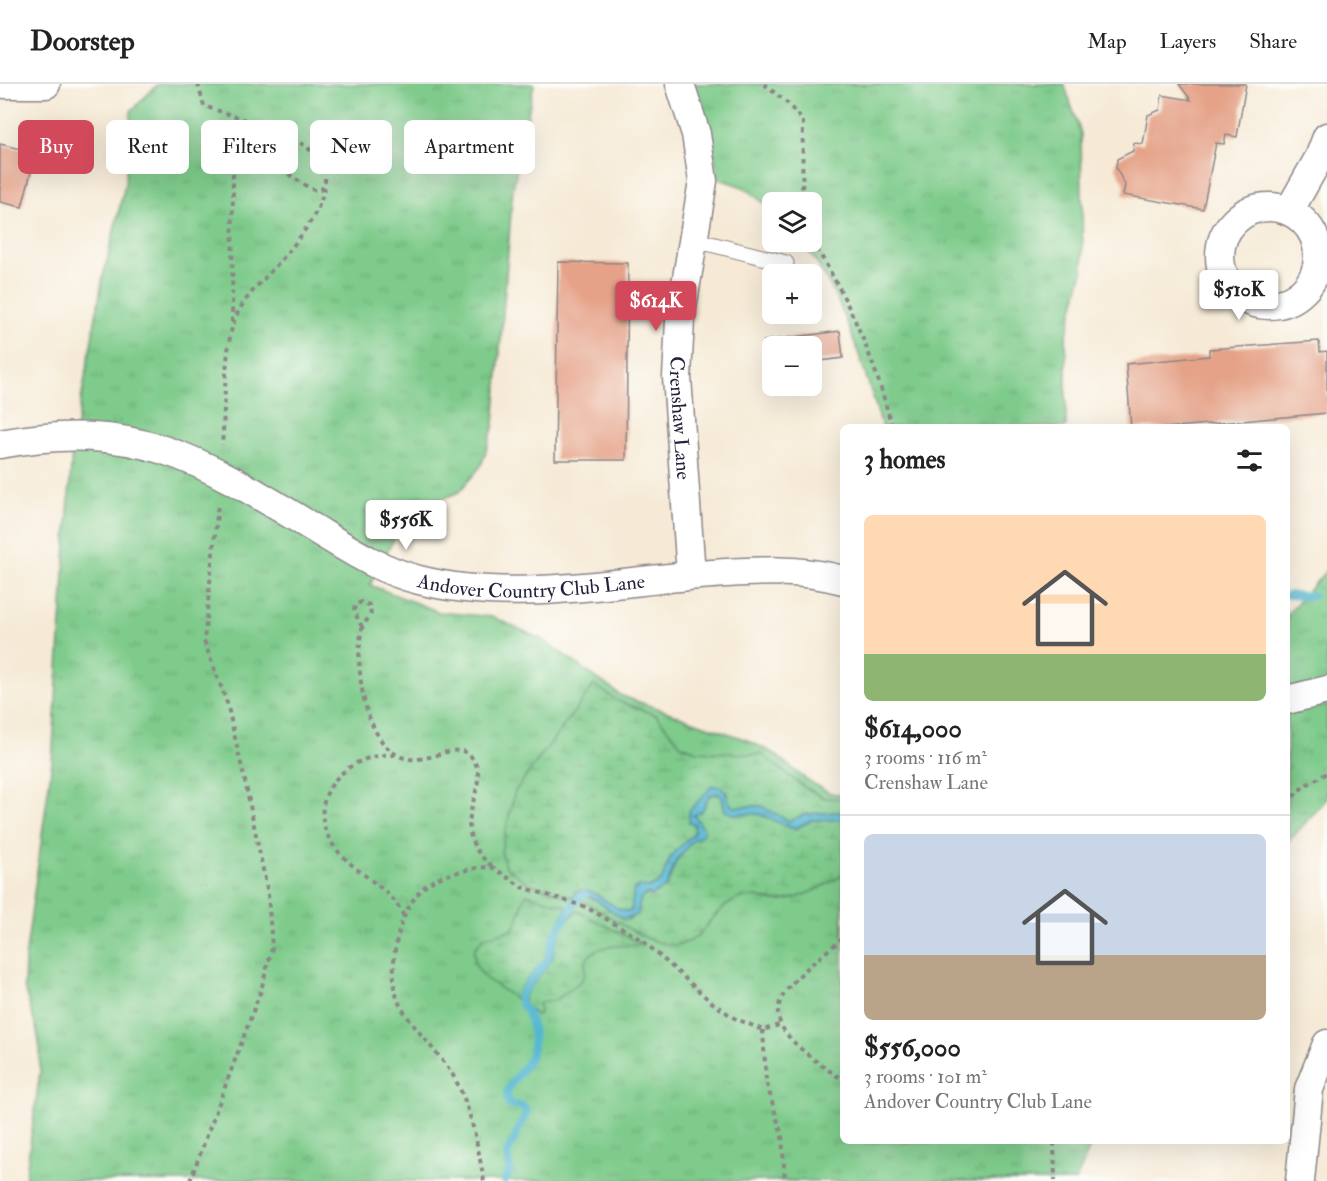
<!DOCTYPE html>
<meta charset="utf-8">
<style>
body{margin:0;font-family:"IM FELL Double Pica",serif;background:#f6f6f6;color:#222;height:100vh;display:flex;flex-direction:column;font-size:22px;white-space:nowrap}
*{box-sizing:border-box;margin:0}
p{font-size:20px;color:#767676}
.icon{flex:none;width:33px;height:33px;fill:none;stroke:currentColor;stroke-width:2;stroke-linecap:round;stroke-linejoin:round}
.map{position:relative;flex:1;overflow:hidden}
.sheet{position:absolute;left:840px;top:340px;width:450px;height:720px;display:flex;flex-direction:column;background:#fff;border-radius:9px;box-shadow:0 6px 24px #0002}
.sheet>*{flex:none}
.hud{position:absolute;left:18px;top:36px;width:570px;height:54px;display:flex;gap:12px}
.fabs{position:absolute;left:762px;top:108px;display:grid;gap:12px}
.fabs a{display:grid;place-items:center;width:60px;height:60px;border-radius:9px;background:#fff;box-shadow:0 6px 24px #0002;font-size:30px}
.price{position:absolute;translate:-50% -51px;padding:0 14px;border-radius:6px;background:#fff;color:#222;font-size:20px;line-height:39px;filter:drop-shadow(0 2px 3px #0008)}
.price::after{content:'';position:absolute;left:50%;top:36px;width:18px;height:14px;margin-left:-9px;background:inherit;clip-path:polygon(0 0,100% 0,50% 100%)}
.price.on{background:#d1495b;color:#fff}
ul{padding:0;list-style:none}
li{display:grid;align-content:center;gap:12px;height:318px;padding:0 24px}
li+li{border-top:2px solid #e0e0e0}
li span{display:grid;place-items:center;height:186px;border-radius:9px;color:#555}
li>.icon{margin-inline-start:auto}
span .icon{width:108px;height:108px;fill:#fffc;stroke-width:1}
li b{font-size:26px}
h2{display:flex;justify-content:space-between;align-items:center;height:72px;padding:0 24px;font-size:26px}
.chip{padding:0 21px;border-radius:9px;background:#fff;box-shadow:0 6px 24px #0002;font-size:21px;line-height:54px}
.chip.on{background:#d1495b;color:#fff}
header{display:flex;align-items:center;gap:36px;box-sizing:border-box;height:84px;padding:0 30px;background:#fff;border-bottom:2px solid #e0e0e0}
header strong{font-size:28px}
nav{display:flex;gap:33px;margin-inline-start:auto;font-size:21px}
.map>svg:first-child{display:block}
</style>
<header>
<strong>Doorstep</strong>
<nav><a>Map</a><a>Layers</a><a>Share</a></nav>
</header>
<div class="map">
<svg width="1327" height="1097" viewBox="0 0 1327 1097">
<defs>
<pattern id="grass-tufts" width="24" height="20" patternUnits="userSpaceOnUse" patternTransform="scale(1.5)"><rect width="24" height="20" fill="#7ecb8b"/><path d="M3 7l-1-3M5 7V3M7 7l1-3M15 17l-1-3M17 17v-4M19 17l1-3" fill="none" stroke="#6dae79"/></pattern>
<pattern id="wetland-marsh" width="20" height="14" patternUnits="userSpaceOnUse" patternTransform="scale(1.5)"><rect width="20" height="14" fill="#7ecb8b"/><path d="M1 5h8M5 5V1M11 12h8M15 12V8" fill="none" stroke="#6dae79"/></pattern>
<pattern id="water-ripples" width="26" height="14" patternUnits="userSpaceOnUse" patternTransform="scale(1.5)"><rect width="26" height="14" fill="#51b6d0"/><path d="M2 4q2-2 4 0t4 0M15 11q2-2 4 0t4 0" fill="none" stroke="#4394aa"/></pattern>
</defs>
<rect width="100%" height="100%" fill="#fdfcf7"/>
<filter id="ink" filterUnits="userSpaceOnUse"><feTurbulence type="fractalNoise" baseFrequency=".0167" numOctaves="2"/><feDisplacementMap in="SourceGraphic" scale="12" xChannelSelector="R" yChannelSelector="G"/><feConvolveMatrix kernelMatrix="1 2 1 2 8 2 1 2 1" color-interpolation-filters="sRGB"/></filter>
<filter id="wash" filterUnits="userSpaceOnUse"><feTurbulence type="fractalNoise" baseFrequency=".008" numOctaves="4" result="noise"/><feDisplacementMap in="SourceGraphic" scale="24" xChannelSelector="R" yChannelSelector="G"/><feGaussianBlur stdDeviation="1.35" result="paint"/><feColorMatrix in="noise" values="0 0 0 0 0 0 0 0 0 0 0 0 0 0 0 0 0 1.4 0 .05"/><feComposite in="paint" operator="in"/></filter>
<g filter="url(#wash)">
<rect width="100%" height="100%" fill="#f6ead6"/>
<!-- grass -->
<path fill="url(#grass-tufts)" stroke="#507663" stroke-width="1.5" d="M158,0h376l-21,104 -19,237 -13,41 -22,26 -52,22 -37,71 69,27 54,5 50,23 79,56 125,44 26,13 34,27 23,13 13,2v347h249l-16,39h-1051l15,-109v-23l-3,-18 -13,-44 1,-28 27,-197 20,-311 31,-174 22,-92 6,-74z
M691,0h373l17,50 2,136 -17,67v90h-184c-17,-56 -42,-142 -81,-185h11v-40h-40v7l-29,-22 -24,-8 -12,-59z
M1327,486v229l-40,44v-229z"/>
<!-- wetland -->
<path fill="url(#wetland-marsh)" stroke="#507663" stroke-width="1.5" d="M594,601l24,16 38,14 25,30 16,6 65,4 39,30 23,13 19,1v13l-36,2 -18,7 -35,-15 -21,1 -5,-5v-9l-16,-7 -14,19 -8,17 5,2 -1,9 -23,23 -10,25 -28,18 -2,12 -11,-1 -28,-17 -17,-1 -3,5 -44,-14 -23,-17 -4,-14 14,-61z
M716,709l6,3 2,10 9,8h26l37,15 16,-9h31v55c-19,11 -41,24 -63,26 -13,1 -23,-7 -36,-4 -19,5 -31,20 -42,34 -31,39 -88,-16 -121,-31l2,-4c19,-1 29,23 47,23l9,-10 -1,-6 4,-7 12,-2 15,-13 7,-20 16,-20 12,-10 -11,-16 9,-4 7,-15z
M527,810l40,12 -10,23 -4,2 -8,27 -24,29 -5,12 -31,-21 -10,-14 -1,-14 9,-12 29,-8c9,-12 9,-29 15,-36z
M577,827l65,33c-19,3 -46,-3 -57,18v12l-3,6 -26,20 -17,3 1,10 -4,2 -11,-10 -1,-9 29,-38 3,-16 9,-19z"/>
<!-- water -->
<path fill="url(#water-ripples)" stroke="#3a6c86" stroke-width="1.5" d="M712,702c20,0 11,12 21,21l28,-1 28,15 17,-7 37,-2v8h-31l-19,9 -34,-15h-26l-8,-3 -3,-15 -6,-3 -7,3 -7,15 -8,4 11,16 -6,7 -7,3 -16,20 -10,26 -15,9 -2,-3c-12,5 -9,11 -11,22l-15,4 -31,-22 -9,-1 -2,4 -9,-3c18,-22 40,18 59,14l3,-22 6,-3 9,2 12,-7 10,-25 23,-23 1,-9 -6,-1v-12c9,-9 15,-16 23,-25z"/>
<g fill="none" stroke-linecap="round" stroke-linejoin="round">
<!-- stream -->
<path stroke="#51b6d0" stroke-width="8" d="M1287,511l25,1
M505,1097l5,-11 -3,-16 20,-42 -5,-6 -11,-1c-15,-13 14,-35 19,-47 5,-13 4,-30 -1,-42 -4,-8 -10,-11 -9,-21l28,-36 6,-22 24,-40 7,-3"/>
</g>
<g id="blocks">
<!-- building -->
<path fill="#e5a288" d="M1179,0h67l-9,53 -11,-2 -2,9 -8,-1 -13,66 -80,-14 2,-10 -9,-17 1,-9 16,-8 1,-8 9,1 5,-29 12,-5 2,-15 29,5z
M0,60l36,9 -14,54 -22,-5z
M558,178l70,1 -2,197h-71z
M840,247l3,27 -31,4v-16h-40v21l-5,1 -3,-27z
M1319,257l1,11 7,-1v62l-162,15h-34l-5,-64 83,-8v-7z"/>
</g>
</g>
<g filter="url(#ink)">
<use href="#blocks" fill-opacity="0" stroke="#8c8688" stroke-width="1.5"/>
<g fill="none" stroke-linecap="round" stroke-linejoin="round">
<defs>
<path id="service" d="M695,156l91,23"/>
<g id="minor">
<path d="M5,0h41"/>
<path id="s1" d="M680,0l16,50 7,47 -23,139 -3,57 14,198"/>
<circle cx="1269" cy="172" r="49"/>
<path d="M1289,127l30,-53 8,-21"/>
<path id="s2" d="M0,360c135,-25 199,14 310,82 35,21 69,44 109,54 95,24 197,1 293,-6 45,-3 88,-6 131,6"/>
<path d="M1287,616l40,-10"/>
<path d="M1300,1097l9,-92 18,-45"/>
</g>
</defs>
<!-- service casing -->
<use href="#service" stroke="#8c8688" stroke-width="17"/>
<!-- minor casing -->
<use href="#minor" stroke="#8c8688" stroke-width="31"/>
<!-- path -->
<path stroke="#8c8688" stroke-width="4" stroke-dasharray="4.5 4.5" stroke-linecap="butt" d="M198,0l6,22c93,32 173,43 79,152 -16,19 -37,36 -48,60 -11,28 -10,95 -13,127
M764,0l23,19 16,18 -1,81
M812,157c37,59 63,118 80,187
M232,238l1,-150 3,-8c23,-20 57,17 78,26h6l5,-4
M362,543l-8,-16 1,-6 6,-3 8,3 2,9c-2,5 -8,9 -9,15 -8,35 1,107 35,126 30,16 59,-20 76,4 21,30 -32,67 20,108
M395,671c-42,-4 -87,36 -68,79 17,38 67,51 77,84
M1287,719l16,-16 24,-14
M843,854c-80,65 -93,80 0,142
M763,946l3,51 16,55 3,45
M1054,1058l1,39
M190,1097l71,-191 11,-42 -4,-54 -23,-113 -18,-78 -23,-62 14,-137
M484,1097c-7,-38 -13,-76 -33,-109 -13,-20 -52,-58 -55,-78 -7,-35 2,-87 32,-110 10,-7 22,-10 34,-13 10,-2 22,-5 32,-3l28,19 64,20 56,33 68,61 24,17 29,12 16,-5"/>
<!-- service -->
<use href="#service" stroke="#fff" stroke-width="15"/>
<!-- minor -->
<use href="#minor" stroke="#fff" stroke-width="28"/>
</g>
</g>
<g text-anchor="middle" stroke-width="5" stroke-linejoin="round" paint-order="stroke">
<!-- street labels -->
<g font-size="20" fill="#22223b" stroke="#fdfcf7">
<text dy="7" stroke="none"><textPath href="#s1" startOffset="339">Crenshaw Lane</textPath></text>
<text dy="7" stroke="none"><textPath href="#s2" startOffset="566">Andover Country Club Lane</textPath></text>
</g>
</g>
</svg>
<div class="fabs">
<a><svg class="icon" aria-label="layers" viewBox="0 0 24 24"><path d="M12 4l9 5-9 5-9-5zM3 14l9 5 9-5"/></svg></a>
<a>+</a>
<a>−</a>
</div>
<b class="price" style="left:1239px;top:237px">$510K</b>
<b class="price on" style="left:656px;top:248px">$614K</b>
<b class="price" style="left:406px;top:467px">$556K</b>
<div class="hud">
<a class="chip on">Buy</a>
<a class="chip">Rent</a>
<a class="chip">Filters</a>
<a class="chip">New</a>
<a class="chip">Apartment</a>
</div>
<section class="sheet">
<h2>3 homes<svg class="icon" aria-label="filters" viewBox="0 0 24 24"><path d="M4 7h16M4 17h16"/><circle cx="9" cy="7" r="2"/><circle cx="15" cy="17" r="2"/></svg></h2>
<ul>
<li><span style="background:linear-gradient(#ffd9b3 75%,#8fb573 0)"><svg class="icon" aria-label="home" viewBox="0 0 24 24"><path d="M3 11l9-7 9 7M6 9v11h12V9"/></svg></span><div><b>$614,000</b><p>3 rooms · 116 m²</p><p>Crenshaw Lane</p></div></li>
<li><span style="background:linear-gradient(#c9d6e8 65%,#b9a48a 0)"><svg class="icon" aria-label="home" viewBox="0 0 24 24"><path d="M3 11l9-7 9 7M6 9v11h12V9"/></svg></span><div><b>$556,000</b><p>3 rooms · 101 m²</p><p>Andover Country Club Lane</p></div></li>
</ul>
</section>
</div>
